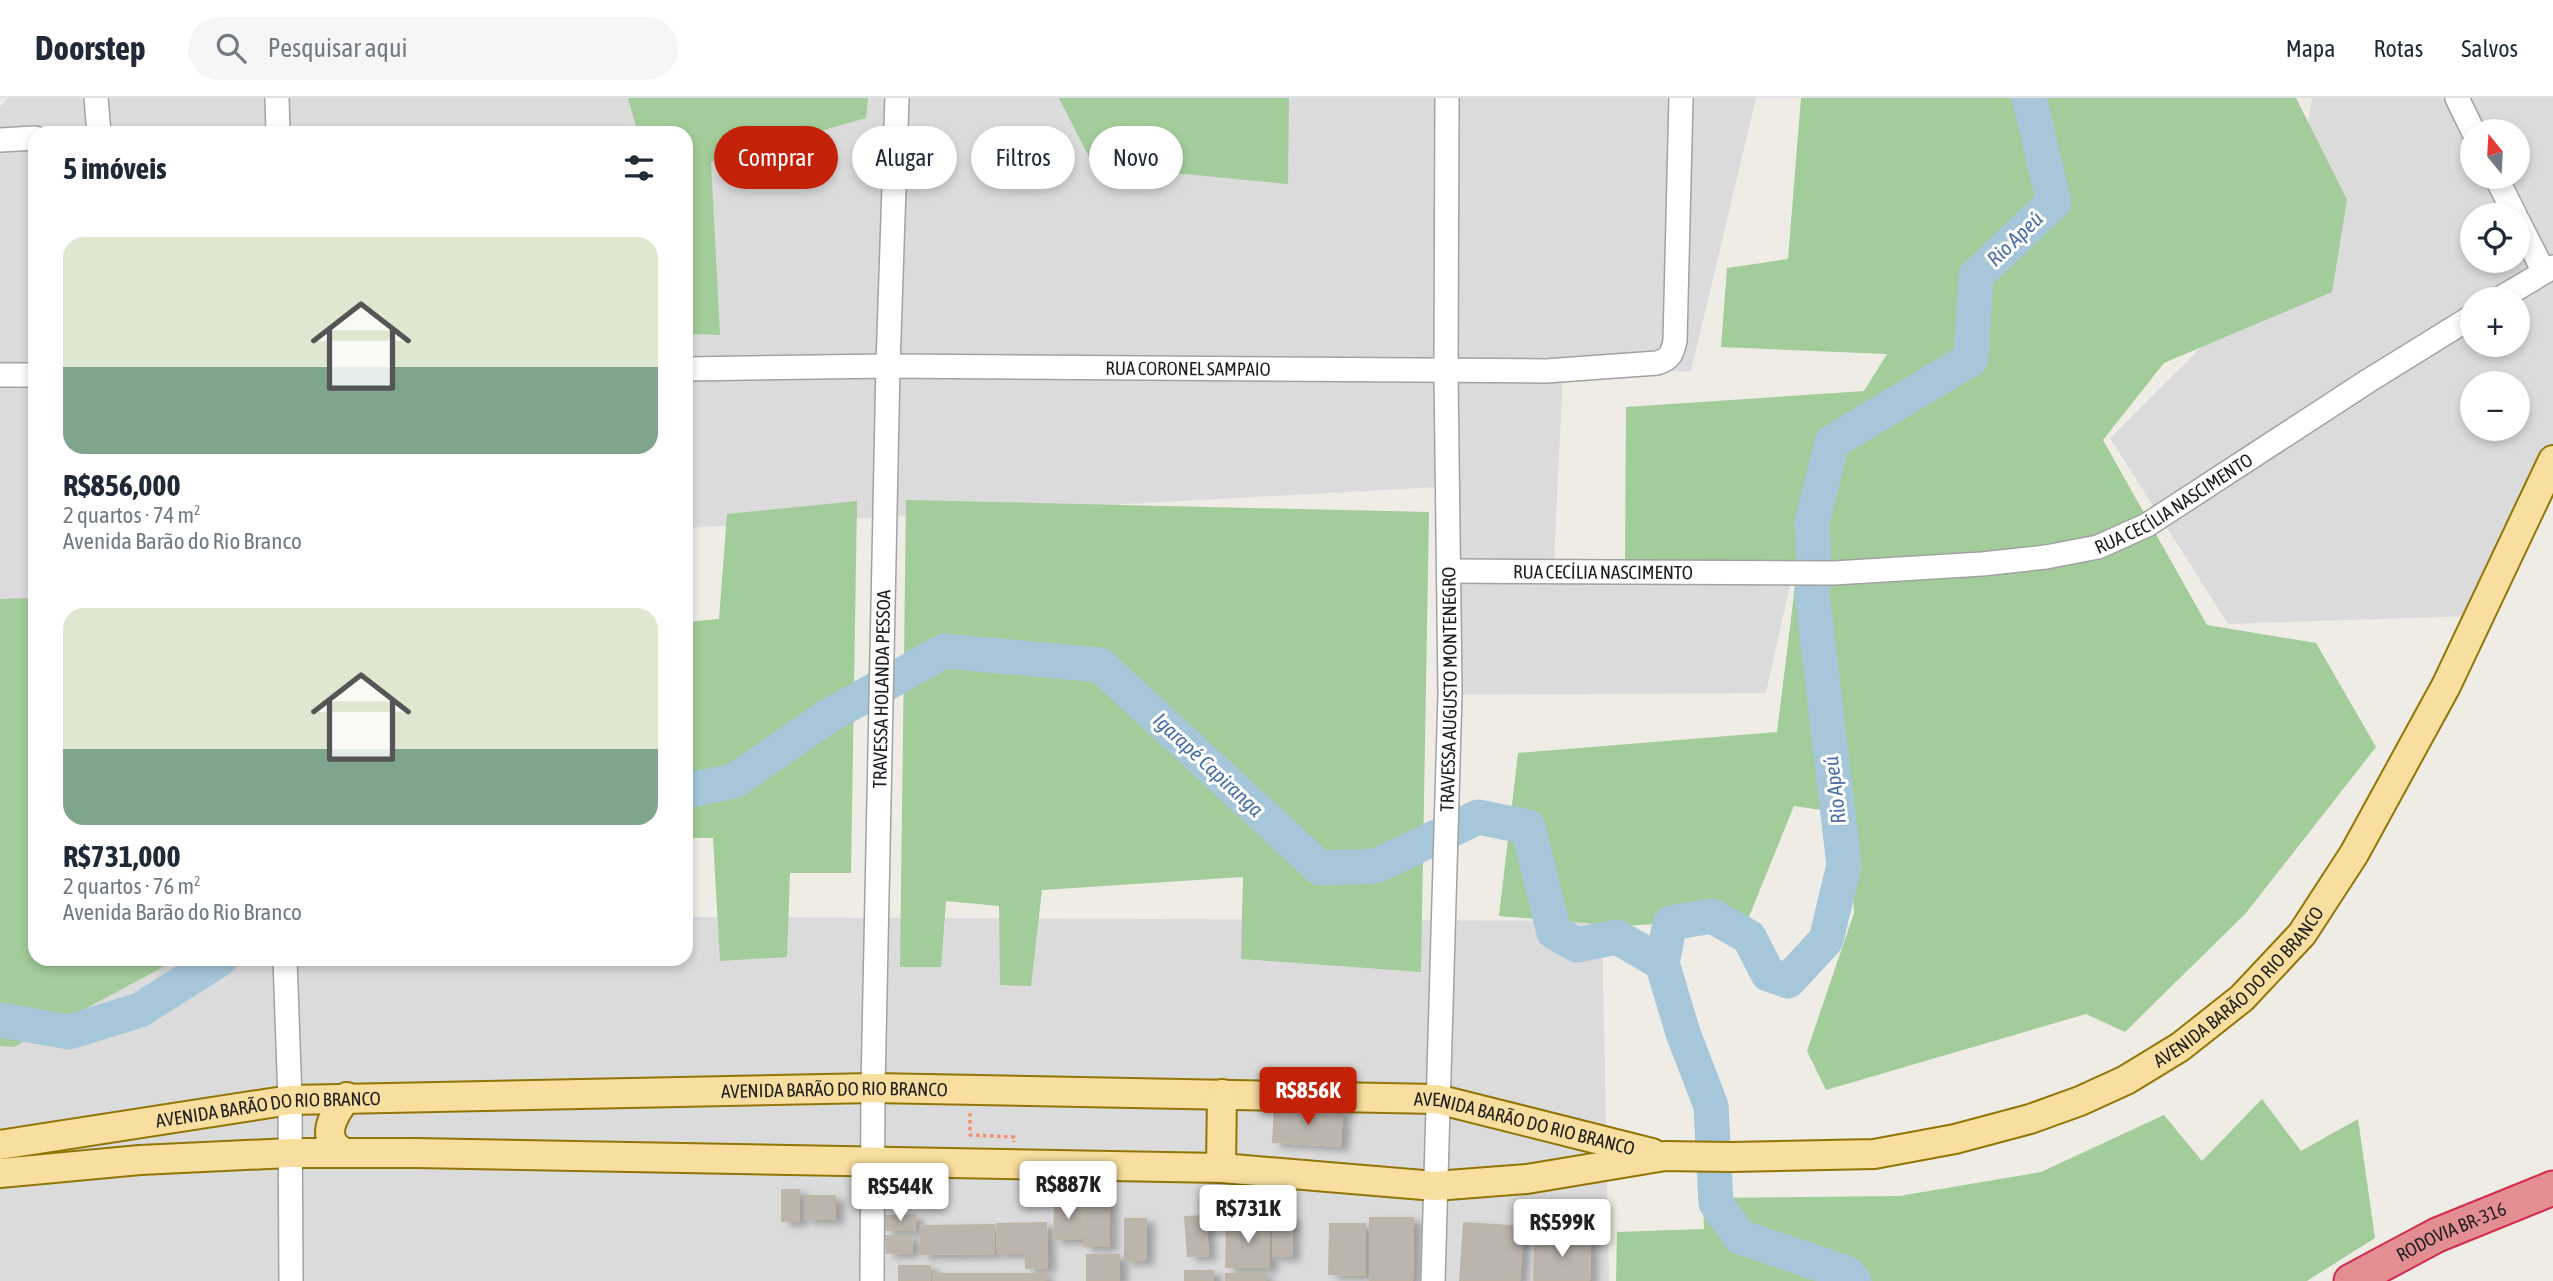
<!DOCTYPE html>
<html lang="pt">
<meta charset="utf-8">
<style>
body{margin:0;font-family:"Asap Condensed",sans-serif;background:#f6f6f7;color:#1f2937;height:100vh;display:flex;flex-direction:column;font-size:26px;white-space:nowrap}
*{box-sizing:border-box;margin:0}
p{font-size:23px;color:#747a83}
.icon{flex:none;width:38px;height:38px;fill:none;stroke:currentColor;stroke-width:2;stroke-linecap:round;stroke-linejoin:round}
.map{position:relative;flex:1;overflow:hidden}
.side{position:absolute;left:28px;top:28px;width:665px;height:840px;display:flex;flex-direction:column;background:#fff;border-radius:21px;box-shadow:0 4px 10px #0003}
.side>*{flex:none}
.top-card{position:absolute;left:714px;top:28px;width:665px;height:63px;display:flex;gap:14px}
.needle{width:46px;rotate:342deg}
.controls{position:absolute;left:2460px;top:21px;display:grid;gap:14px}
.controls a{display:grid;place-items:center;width:70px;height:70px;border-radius:50%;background:#fff;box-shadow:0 4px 10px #0003;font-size:35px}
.price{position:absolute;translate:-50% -60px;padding:0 16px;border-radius:7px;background:#fff;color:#222;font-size:23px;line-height:46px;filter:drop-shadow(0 2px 4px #0008)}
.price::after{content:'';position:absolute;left:50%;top:42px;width:21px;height:16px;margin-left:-10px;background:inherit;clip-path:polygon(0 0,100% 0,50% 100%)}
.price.current{background:#c32108;color:#fff}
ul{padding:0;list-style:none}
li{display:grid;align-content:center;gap:14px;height:371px;padding:0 35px}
li span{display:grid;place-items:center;height:217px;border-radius:21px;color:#555}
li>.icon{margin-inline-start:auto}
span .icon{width:126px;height:126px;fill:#fffc;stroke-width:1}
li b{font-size:30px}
h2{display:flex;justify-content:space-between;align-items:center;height:84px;padding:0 35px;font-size:30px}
.chip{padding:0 24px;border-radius:32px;background:#fff;box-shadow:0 4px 10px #0003;font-size:24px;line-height:63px}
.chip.current{background:#c32108;color:#fff}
header{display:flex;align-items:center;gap:42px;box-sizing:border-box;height:98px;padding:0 35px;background:#fff;border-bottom:2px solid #e0e1e3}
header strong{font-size:33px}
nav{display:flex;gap:38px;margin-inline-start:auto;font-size:24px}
.search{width:490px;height:63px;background:#f6f6f7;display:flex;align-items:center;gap:18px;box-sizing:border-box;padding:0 24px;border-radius:38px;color:#747a83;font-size:26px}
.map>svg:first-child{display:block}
</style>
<header>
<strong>Doorstep</strong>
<div class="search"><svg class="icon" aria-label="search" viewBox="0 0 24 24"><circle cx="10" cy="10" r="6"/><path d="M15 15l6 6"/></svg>Pesquisar aqui</div>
<nav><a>Mapa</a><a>Rotas</a><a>Salvos</a></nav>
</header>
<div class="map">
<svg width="2553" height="1183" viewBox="0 0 2553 1183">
<defs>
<filter id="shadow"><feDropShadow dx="8" dy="4.5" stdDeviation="3.5" flood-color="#0004"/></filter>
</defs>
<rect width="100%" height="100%" fill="#eeece4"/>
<!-- residential -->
<path fill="#dcdbdb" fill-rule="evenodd" d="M7,0h1749l-65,273 -128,2 -9,188 240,5 -28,127 -311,2 1,-209 -770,42v-395h-651v463l-35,7v-495z
M2312,0h241v371l-80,147 -245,8 -118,-186 176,-175zM2473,33h45v46h-45zM2473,117h45v46h-45zM2473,201h45v46h-45zM2473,285h45v46h-45z
M686,819l916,4 7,360h-1609v-286l131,-36h555z"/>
<!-- forest -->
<path fill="#a2cc9a" d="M628,0h240l-2,20 -155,44 9,173 -34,-1v-201h-48z
M1059,0h230l-1,86 -195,-19z
M1801,0h495l51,102 -15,92 -168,71 -61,77 104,185 109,18 60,104 -130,166 -121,119 -39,-18 -260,76 -19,-39 47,-138 -5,-99 -55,-8 -46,113 -128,7 -121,-10 19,-163 259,-21 21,-170 -173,-2 1,-153 238,-16 23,-37 -166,-7 6,-79 61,-9z
M906,402l523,12 -8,460 -180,-13 2,-82 -201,13 -11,96 -31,-1 -1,-79 -53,-5 -5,66h-41z
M857,403l-6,372h-61l-3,84 -67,4 -7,-123h-27v-216l33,-3 8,-105z
M33,500l2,36v325h143l-164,88 -14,-1v-447z
M2262,1001l39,52 57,-32 17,119 -68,43h-691l1,-49 87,-3 -1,-31 196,-2 142,-24 123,-57 38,46z"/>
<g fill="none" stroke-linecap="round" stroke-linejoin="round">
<!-- river -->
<path stroke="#a6c7da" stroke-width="35" d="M686,693l48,-10 93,-64 117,-66 156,14 220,203 56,-2 102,-49 50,10 26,105 23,13 40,-8 45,26
M0,922l69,12 71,-22 80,-51
M1854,1183l-7,-8 -107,-36 -24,-34 -5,-97 -28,-73 -21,-70 8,-40 42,-7 37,21 19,37 20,7 38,-41 18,-75 -32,-273 2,-27 -2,-43 20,-80 139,-83 5,-83 78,-74 -25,-104"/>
</g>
<!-- building -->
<path fill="#bbb5ad" stroke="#bfb5a7" stroke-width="2" filter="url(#shadow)" d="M1275,1010l67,4 -2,34 -67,-4z
M782,1092h17v31h-17z
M805,1098h30v23h-30z
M1055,1104l27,1 -1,36h-27z
M1085,1104h24v44h-25z
M915,1117v15h-30v-14z
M1205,1118l3,39 -20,1 -3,-39z
M1273,1119h19l-1,39h-18z
M1370,1120h43l-1,63h-42z
M1125,1121h21l-1,41h-20z
M1227,1124h42v45h-43z
M1046,1125l1,44 -21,1 -1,-16 -27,1 -1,-29z
M1464,1125l59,4 -4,54h-59z
M1330,1126h35v51l-36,-1z
M994,1127v28l-73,1v-28z
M886,1138h25l1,16 -25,1z
M1535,1138l55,1 -1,44h-55z
M1087,1157h32v26h-32z
M899,1168h31v15h-31z
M1185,1173h28v10h-28z
M933,1176h112v7h-112z
M1226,1176h39v7h-39z"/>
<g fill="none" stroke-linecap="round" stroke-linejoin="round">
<defs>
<g id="minor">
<path d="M96,0l3,35"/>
<path d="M277,0l1,35"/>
<path d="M2457,0l16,33"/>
<path d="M0,42l35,-2"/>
<path d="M2496,79l19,38"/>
<path d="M2518,123l26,51"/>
<path d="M2499,201l54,-32"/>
<path id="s1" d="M686,271l202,-3 658,5 111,-8c13,-4 15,-9 18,-22l6,-243"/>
<path d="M0,277h35"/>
<path id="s2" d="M1449,473l385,2 148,-9 64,-7 52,-10 49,-22 221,-144 105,-65"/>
<path d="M285,861l5,141 1,181"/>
<path id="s3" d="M872,1183l1,-193 15,-722 9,-268"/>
<path id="s4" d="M1433,1183l17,-588 -4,-322 1,-273"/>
</g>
<g id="major">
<path id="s5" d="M0,1047l290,-45 583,-12 564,11 215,54"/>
<path d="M345,1055c-27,-14 -12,-38 2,-56"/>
<path d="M1221,1070l1,-74"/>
<path id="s6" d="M0,1075l140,-13 150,-7h125l806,15 214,18 92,-7 138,-23 66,1 143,-3 81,-15 75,-20 50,-18 46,-21 54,-33 62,-49 60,-64 52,-80 92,-168 107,-226"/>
</g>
<g id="highway">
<path id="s7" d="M2351,1183l86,-46 116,-47"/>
</g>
</defs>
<!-- minor casing -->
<use href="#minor" stroke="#a2a2a2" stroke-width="26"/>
<!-- major casing -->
<use href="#major" stroke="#917606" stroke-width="32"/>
<!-- highway casing -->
<use href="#highway" stroke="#d22b4d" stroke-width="37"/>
<!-- path -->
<path stroke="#f48f6f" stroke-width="3.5" stroke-dasharray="3.5 3.5" stroke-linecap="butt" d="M970,1015v22l44,2v5"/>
<!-- minor -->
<use href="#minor" stroke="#fff" stroke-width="23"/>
<!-- major -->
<use href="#major" stroke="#f8de9f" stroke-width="28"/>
<!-- highway -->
<use href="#highway" stroke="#e38e92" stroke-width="33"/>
</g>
<g text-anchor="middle" stroke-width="6" stroke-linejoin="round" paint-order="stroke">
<!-- street labels -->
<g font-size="19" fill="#1e1e1e" stroke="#fff">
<text dy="7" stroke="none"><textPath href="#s1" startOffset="502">RUA CORONEL SAMPAIO</textPath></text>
<text dy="7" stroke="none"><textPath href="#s2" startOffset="738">RUA CECÍLIA NASCIMENTO</textPath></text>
<text dy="7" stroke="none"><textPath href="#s2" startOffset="154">RUA CECÍLIA NASCIMENTO</textPath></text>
<text dy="7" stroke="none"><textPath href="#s3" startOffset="592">TRAVESSA HOLANDA PESSOA</textPath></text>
<text dy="7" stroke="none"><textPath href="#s4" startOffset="592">TRAVESSA AUGUSTO MONTENEGRO</textPath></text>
<text dy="7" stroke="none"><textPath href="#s6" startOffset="2289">AVENIDA BARÃO DO RIO BRANCO</textPath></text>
<text dy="7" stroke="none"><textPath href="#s5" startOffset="838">AVENIDA BARÃO DO RIO BRANCO</textPath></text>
<text dy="7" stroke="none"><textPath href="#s5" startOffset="271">AVENIDA BARÃO DO RIO BRANCO</textPath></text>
<text dy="7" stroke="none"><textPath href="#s5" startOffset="1531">AVENIDA BARÃO DO RIO BRANCO</textPath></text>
<text dy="7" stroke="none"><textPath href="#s7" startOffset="112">RODOVIA BR-316</textPath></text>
</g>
<!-- water labels -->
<g font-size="21" font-style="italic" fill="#4e6fa9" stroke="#fff">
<text transform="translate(2015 141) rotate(-44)" y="7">Rio Apeú</text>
<text transform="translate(1208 667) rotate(43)" y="7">Igarapé Capiranga</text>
<text transform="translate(1835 692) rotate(-97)" y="7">Rio Apeú</text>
</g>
</g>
</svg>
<div class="controls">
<a><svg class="needle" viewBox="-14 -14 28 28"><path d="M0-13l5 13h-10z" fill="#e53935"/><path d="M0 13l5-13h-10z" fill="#747a83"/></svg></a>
<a><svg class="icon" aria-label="locate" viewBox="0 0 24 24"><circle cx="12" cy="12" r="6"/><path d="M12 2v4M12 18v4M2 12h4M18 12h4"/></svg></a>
<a>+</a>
<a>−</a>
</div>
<b class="price current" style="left:1308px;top:1029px">R$856K</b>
<b class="price" style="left:1068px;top:1123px">R$887K</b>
<b class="price" style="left:900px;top:1125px">R$544K</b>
<b class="price" style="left:1248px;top:1147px">R$731K</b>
<b class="price" style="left:1562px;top:1161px">R$599K</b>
<div class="top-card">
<a class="chip current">Comprar</a>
<a class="chip">Alugar</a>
<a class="chip">Filtros</a>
<a class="chip">Novo</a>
</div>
<section class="side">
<h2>5 imóveis<svg class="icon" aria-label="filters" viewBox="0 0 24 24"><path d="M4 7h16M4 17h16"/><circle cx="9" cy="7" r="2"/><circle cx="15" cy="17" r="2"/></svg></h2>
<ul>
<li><span style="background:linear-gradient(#dfe7d0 60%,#7fa58c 0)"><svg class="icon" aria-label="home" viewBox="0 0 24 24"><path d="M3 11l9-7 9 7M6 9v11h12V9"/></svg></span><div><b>R$856,000</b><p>2 quartos · 74 m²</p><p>Avenida Barão do Rio Branco</p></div></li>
<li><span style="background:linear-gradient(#dfe7d0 65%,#7fa58c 0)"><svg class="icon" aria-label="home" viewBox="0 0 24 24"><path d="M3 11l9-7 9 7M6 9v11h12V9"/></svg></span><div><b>R$731,000</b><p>2 quartos · 76 m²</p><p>Avenida Barão do Rio Branco</p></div></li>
</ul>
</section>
</div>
